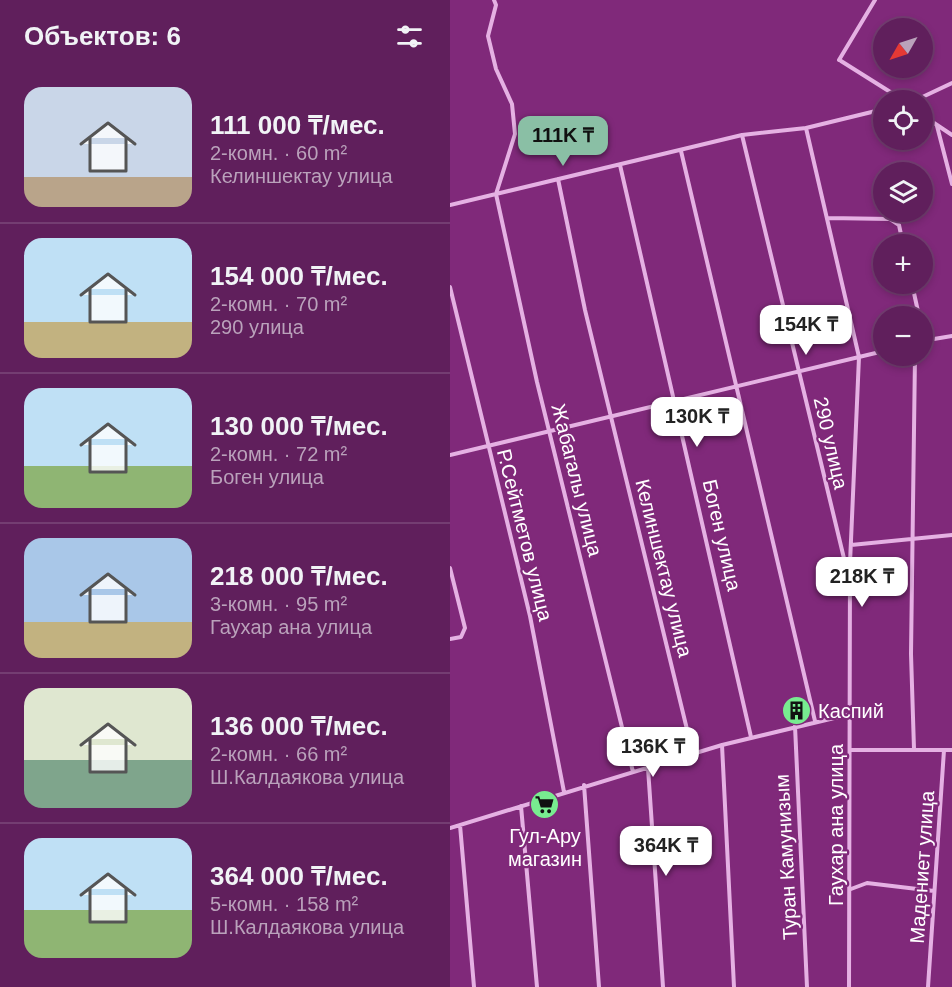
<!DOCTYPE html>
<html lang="ru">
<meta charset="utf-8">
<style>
body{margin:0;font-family:Helvetica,sans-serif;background:#662762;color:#f1f3f6;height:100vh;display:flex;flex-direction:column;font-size:22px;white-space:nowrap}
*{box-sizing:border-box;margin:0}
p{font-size:20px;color:#baa2bb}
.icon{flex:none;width:33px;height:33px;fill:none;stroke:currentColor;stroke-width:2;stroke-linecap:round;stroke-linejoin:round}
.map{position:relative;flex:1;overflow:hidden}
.side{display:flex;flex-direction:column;background:#601f5c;width:450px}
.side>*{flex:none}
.needle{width:39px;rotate:231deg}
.fabs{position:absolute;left:423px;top:18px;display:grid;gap:12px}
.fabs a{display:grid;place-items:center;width:60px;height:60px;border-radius:50%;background:#601f5c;box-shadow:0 3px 9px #0003,0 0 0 2px #743d72;font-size:30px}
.price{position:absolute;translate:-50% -51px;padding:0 14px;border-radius:12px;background:#fff;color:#222;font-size:20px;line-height:39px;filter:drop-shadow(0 2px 3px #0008)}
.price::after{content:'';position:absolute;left:50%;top:36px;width:18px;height:14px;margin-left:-9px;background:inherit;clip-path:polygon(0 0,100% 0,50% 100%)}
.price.current{background:#8abfa5;color:#111}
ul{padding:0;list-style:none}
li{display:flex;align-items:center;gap:18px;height:150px;padding:0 24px}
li+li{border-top:2px solid #743d72}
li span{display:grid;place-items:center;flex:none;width:168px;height:120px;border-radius:18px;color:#555}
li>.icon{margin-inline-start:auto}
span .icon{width:72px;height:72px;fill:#fffc;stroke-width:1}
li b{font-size:26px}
h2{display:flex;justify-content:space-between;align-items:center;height:72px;padding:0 24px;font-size:26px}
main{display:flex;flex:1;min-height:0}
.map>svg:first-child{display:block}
</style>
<main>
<section class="side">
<h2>Объектов: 6<svg class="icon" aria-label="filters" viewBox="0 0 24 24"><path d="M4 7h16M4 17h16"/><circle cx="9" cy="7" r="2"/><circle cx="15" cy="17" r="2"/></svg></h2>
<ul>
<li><span style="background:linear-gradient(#c9d6e8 75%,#b9a48a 0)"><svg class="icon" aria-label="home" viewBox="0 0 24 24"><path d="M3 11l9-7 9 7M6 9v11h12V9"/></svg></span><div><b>111 000 ₸/мес.</b><p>2-комн. · 60 m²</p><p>Келиншектау улица</p></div></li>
<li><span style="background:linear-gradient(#bfe0f5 70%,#c2b280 0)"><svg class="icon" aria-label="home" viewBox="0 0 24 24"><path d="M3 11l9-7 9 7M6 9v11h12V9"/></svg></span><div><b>154 000 ₸/мес.</b><p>2-комн. · 70 m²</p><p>290 улица</p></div></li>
<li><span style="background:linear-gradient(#bfe0f5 65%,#8fb573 0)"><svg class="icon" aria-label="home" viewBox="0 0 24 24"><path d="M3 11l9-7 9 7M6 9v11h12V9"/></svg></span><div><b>130 000 ₸/мес.</b><p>2-комн. · 72 m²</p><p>Боген улица</p></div></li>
<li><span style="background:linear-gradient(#a9c7e8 70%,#c2b280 0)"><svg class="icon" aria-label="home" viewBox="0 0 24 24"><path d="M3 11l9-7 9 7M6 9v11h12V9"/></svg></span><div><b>218 000 ₸/мес.</b><p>3-комн. · 95 m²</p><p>Гаухар ана улица</p></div></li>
<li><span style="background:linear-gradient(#dfe7d0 60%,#7fa58c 0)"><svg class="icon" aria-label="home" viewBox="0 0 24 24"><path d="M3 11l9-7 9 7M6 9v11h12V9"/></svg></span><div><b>136 000 ₸/мес.</b><p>2-комн. · 66 m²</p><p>Ш.Калдаякова улица</p></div></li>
<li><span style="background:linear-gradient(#bfe0f5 60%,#8fb573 0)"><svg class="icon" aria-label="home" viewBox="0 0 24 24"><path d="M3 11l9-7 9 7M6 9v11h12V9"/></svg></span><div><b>364 000 ₸/мес.</b><p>5-комн. · 158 m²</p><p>Ш.Калдаякова улица</p></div></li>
</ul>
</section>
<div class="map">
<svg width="502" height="987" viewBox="0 0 502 987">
<rect width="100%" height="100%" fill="#80297a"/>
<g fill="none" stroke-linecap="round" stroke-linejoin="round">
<!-- street -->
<path stroke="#e5b1e3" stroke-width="4" d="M44,0l2,5 -8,31 8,33 16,35 3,30 -19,60 41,188 96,390
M389,60l36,-60
M391,61l62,39
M466,100l36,-17
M472,115l30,20
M487,126l15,58
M356,128l78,-19
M292,135l106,440
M231,151l134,570
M170,165l131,572
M108,179l27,131 108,444
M0,205l292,-70 64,-7 53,229 -9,206 -1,424
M378,218l62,1 9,6 4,19
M462,284l7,32
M0,287l80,329 34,176
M472,333l2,8
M472,341l30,-5
M0,455l434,-104
M401,545l101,-10
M0,568l15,60 -4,9 -11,2
M345,726l12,261
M272,745l12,242
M464,749l-3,-95 4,-298
M401,750h101
M198,768l15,219
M134,785l15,202
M71,806l16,181
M10,825l14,162
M0,828l272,-83 129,-31
M401,889l16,-6 67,8
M478,987l16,-237"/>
</g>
<!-- icons -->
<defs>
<symbol id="building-disc" viewBox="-11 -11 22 22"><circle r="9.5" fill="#78ec90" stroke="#80297a"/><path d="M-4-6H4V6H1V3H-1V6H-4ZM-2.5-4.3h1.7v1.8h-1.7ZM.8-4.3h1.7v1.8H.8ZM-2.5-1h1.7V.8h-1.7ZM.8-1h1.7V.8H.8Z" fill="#111"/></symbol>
<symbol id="supermarket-disc" viewBox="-11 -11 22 22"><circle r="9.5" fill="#78ec90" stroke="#80297a"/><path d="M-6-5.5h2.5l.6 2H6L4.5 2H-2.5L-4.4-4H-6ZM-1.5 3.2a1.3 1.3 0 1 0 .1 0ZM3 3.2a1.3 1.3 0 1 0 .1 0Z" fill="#111"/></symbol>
</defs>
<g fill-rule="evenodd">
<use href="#building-disc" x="330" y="694" width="33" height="33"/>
<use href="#supermarket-disc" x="78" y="788" width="33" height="33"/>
</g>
<g text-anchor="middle" stroke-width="4.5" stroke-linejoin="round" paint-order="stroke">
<!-- street labels -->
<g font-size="20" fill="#fff" stroke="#80297a">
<text transform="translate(381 443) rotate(77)" y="7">290 улица</text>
<text transform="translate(127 480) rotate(76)" y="7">Жабагалы улица</text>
<text transform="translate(75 535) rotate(76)" y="7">Р.Сейтметов улица</text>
<text transform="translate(272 535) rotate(77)" y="7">Боген улица</text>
<text transform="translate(214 568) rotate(76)" y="7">Келиншектау улица</text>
<text transform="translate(386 825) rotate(-90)" y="7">Гаухар ана улица</text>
<text transform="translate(336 857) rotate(-93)" y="7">Туран Камунизым</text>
<text transform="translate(472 867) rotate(-86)" y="7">Мадениет улица</text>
</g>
<!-- poi labels -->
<g font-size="20" fill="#fff" stroke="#80297a" text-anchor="start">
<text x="368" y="718">Каспий</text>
<text x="95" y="843" text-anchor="middle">Гул-Ару<tspan x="95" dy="23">магазин</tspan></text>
</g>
</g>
</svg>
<div class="fabs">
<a><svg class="needle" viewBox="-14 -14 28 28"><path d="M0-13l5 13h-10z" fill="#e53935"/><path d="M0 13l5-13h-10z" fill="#baa2bb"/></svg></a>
<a><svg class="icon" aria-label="locate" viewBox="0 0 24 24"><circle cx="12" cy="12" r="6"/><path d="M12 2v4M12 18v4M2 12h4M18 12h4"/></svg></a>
<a><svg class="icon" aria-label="layers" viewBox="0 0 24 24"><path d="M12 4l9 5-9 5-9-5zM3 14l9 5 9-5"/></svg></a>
<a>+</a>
<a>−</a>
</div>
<b class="price current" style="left:113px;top:167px">111K ₸</b>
<b class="price" style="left:356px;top:356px">154K ₸</b>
<b class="price" style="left:247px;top:448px">130K ₸</b>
<b class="price" style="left:412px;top:608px">218K ₸</b>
<b class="price" style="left:203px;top:778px">136K ₸</b>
<b class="price" style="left:216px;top:877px">364K ₸</b>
</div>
</main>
